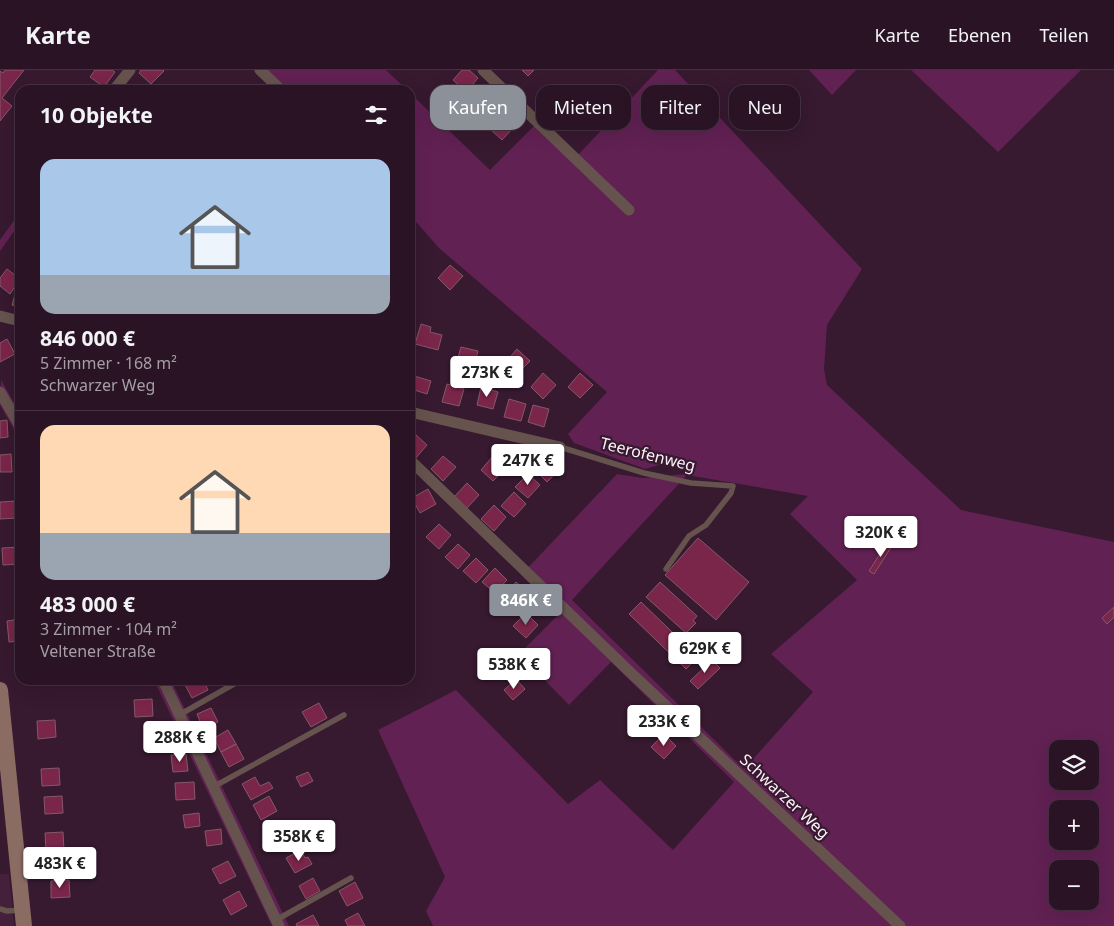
<!DOCTYPE html>
<html lang="de">
<meta charset="utf-8">
<style>
body{margin:0;font-family:"Noto Sans",sans-serif;background:#311c2c;color:#f1f3f6;height:100vh;display:flex;flex-direction:column;font-size:19px;white-space:nowrap}
*{box-sizing:border-box;margin:0}
p{font-size:16px;color:#a59ea6}
.icon{flex:none;width:28px;height:28px;fill:none;stroke:currentColor;stroke-width:2;stroke-linecap:round;stroke-linejoin:round}
.map{position:relative;flex:1;overflow:hidden}
.panel{position:absolute;left:15px;top:15px;width:400px;height:600px;display:flex;flex-direction:column;background:#291324;border-radius:15px;box-shadow:0 5px 20px #0002,0 0 0 1px #453241}
.panel>*{flex:none}
.guide{position:absolute;left:430px;top:15px;width:475px;height:45px;display:flex;gap:10px}
.fabs{position:absolute;left:1049px;top:670px;display:grid;gap:10px}
.fabs a{display:grid;place-items:center;width:50px;height:50px;border-radius:10px;background:#291324;box-shadow:0 5px 20px #0002,0 0 0 1px #453241;font-size:25px}
.price{position:absolute;translate:-50% -42px;padding:0 11px;border-radius:5px;background:#fff;color:#222;font-size:16px;line-height:32px;filter:drop-shadow(0 1px 2px #0008)}
.price::after{content:'';position:absolute;left:50%;top:30px;width:15px;height:11px;margin-left:-8px;background:inherit;clip-path:polygon(0 0,100% 0,50% 100%)}
.price.current{background:#8c9099;color:#fff}
ul{padding:0;list-style:none}
li{display:grid;align-content:center;gap:10px;height:265px;padding:0 25px}
li+li{border-top:1px solid #453241}
li span{display:grid;place-items:center;height:155px;border-radius:15px;color:#555}
li>.icon{margin-inline-start:auto}
span .icon{width:90px;height:90px;fill:#fffc;stroke-width:1}
li b{font-size:21px}
h2{display:flex;justify-content:space-between;align-items:center;height:60px;padding:0 25px;font-size:21px}
.tag{padding:0 18px;border-radius:15px;background:#291324;box-shadow:0 5px 20px #0002,0 0 0 1px #453241;font-size:18px;line-height:45px}
.tag.current{background:#8c9099;color:#fff}
header{display:flex;align-items:center;gap:30px;box-sizing:border-box;height:70px;padding:0 25px;background:#291324;border-bottom:1px solid #453241}
header strong{font-size:24px}
nav{display:flex;gap:28px;margin-inline-start:auto;font-size:18px}
.map>svg:first-child{display:block}
</style>
<header>
<strong>Karte</strong>
<nav><a>Karte</a><a>Ebenen</a><a>Teilen</a></nav>
</header>
<div class="map">
<svg width="1114" height="856" viewBox="0 0 1114 856">
<rect width="100%" height="100%" fill="#371930"/>
<!-- built -->
<path fill="#44203b" d="M0,804h9l5,52h-14z"/>
<!-- green -->
<path fill="#612153" fill-rule="evenodd" d="M266,0h120l21,20h-120z
M658,0h17l187,199 -35,56 -3,44 3,16 134,125 153,32v384h-681l-7,-15 19,-34 -67,-147 78,-40 112,114 32,-24 73,70 61,-68 -123,-120 -42,43 -50,-51 41,-41 -39,-38 96,-101 26,4 43,-4 -12,-13 -29,8 -71,-26 -6,-9 39,-42 -168,-144 -29,-33v-122l80,77 48,-48 38,35zM687,405l121,21 -18,18 67,66 -86,74 42,38 -69,77 -172,-169zM1058,679h32v32h-32zM1058,739h32v32h-32zM1058,799h32v32h-32z
M809,0h47l-24,25z
M911,0h170l-83,82z
M20,142v11l-20,28v-11z
M1,310l19,33v27l-20,-35z
M154,610h17l118,246h-17z"/>
<!-- building -->
<path fill="#7a254a" stroke="#845968" d="M5,0h19l-22,28 10,8 -12,15v-50l3,2z
M95,0h17l3,2 -11,15 -14,-10z
M141,0h22l1,1 -13,13 -12,-11z
M462,0h7l9,8 -12,14 -13,-12z
M522,0h12l-6,6z
M591,22l17,15 -15,16 -17,-15z
M484,25l13,12 -13,13 -12,-11z
M501,45l13,12 -12,13 -13,-12z
M450,195l13,11 -13,14 -12,-12z
M7,199l13,10 -10,15 -10,-8v-8z
M17,218h3v19l-8,-2z
M421,254l10,3 -1,5 12,3 -4,15 -23,-6z
M7,269l8,15 -15,8v-19z
M461,277l17,4 -4,15 -17,-5z
M517,279l13,12 -13,13 -12,-11z
M543,303l13,12 -13,14 -12,-12z
M580,303l13,12 -13,13 -12,-11z
M414,306l17,5 -4,13 -16,-5z
M447,314l17,5 -5,17 -17,-4z
M481,317l17,5 -5,17 -16,-4z
M509,329l17,5 -5,17 -17,-4z
M533,335l16,4 -5,18 -16,-5z
M7,350l1,17 -8,1v-17z
M415,364l12,11 -12,14 -5,-5v-15z
M11,384l1,18h-12v-17z
M443,386l13,11 -13,14 -12,-12z
M493,386l13,12 -13,13 -12,-11z
M547,387l13,12 -13,13 -12,-12z
M16,397h4v17h-3z
M528,404l12,11 -12,13 -13,-11z
M467,413l12,12 -12,13 -12,-12z
M428,419l8,15 -16,9 -8,-15z
M514,422l12,12 -12,13 -13,-11z
M16,431l1,17 -17,1v-17z
M494,435l12,12 -12,14 -13,-12z
M439,454l12,11 -12,14 -13,-12z
M698,468l51,44 -33,38 -51,-45z
M887,473l5,3 -18,28 -5,-3z
M458,474l12,11 -12,14 -13,-12z
M20,477v17l-17,1 -1,-17z
M476,488l12,12 -12,13 -13,-12z
M495,498l12,12 -12,13 -13,-11z
M516,512l13,11 -13,14 -12,-12z
M660,512l37,34 -4,5 3,2 -10,10 -40,-36z
M641,532l57,55 -12,12 -57,-55z
M1114,537v10l-7,7 -5,-6z
M526,543l12,12 -12,13 -13,-12z
M20,549v22l-11,1 -2,-21z
M712,590l8,8 -22,21 -8,-8z
M516,609l9,10 -12,11 -9,-10z
M190,610h13l5,10 -16,8 -8,-15z
M152,629l1,17 -18,1 -1,-17z
M319,633l8,15 -16,9 -9,-15z
M211,638l7,14 -15,7 -6,-15z
M55,650l1,17 -18,2 -1,-18z
M228,660l8,14 -15,8 -7,-14z
M664,664l12,12 -12,13 -13,-12z
M236,674l8,15 -15,8 -8,-15z
M186,684l2,17 -15,1 -2,-17z
M59,698l1,17 -18,1 -1,-17z
M308,702l5,9 -12,6 -5,-10z
M255,707l5,9 9,-4 4,6 -22,12 -9,-16z
M194,712l1,17 -19,1 -1,-17z
M62,726l1,17 -18,1 -1,-17z
M269,726l8,15 -16,9 -8,-15z
M199,743l1,13 -15,2 -2,-13z
M285,757l8,15 -16,8 -8,-15z
M221,759l1,15 -15,2 -2,-15z
M63,762l1,18h-18l-1,-17z
M301,780l4,8 3,-1 4,7 -17,9 -9,-15z
M228,791l8,15 -16,8 -8,-15z
M313,808l7,13 -14,8 -7,-13z
M69,810l1,17 -19,1v-17z
M355,812l8,16 -16,8 -8,-15z
M239,821l8,15 -16,9 -8,-15z
M358,843l7,13h-17l-3,-6z
M313,845l6,11h-22l-1,-2z"/>
<g fill="none" stroke-linecap="round" stroke-linejoin="round">
<!-- lane -->
<path stroke="#66534e" stroke-width="5.5" d="M560,377l84,26 47,10 42,3 -2,7 -25,32 -17,11 -23,33
M179,645l62,-35
M213,717l131,-72
M0,839l7,2 14,-1
M276,850l75,-42"/>
<!-- street -->
<path stroke="#66534e" stroke-width="11" d="M260,0l21,20
M483,0l146,140
M114,20l16,-20
M0,246l20,5
M0,322l20,34
M410,342l150,35
M410,390l221,213 269,253
M163,610l116,246"/>
<!-- secondary -->
<path stroke="#8a6c63" stroke-width="16" d="M0,620l24,236"/>
</g>
<g text-anchor="middle" stroke-width="4.5" stroke-linejoin="round" paint-order="stroke">
<!-- street labels -->
<g font-size="16" fill="#fdf0f8" stroke="#371930">
<text transform="translate(648 384) rotate(14)" y="6">Teerofenweg</text>
<text transform="translate(785 726) rotate(43)" y="6">Schwarzer Weg</text>
</g>
</g>
</svg>
<div class="fabs">
<a><svg class="icon" aria-label="layers" viewBox="0 0 24 24"><path d="M12 4l9 5-9 5-9-5zM3 14l9 5 9-5"/></svg></a>
<a>+</a>
<a>−</a>
</div>
<b class="price" style="left:487px;top:328px">273K €</b>
<b class="price" style="left:528px;top:416px">247K €</b>
<b class="price" style="left:881px;top:488px">320K €</b>
<b class="price current" style="left:526px;top:556px">846K €</b>
<b class="price" style="left:705px;top:604px">629K €</b>
<b class="price" style="left:514px;top:620px">538K €</b>
<b class="price" style="left:664px;top:677px">233K €</b>
<b class="price" style="left:180px;top:693px">288K €</b>
<b class="price" style="left:299px;top:792px">358K €</b>
<b class="price" style="left:60px;top:819px">483K €</b>
<div class="guide">
<a class="tag current">Kaufen</a>
<a class="tag">Mieten</a>
<a class="tag">Filter</a>
<a class="tag">Neu</a>
</div>
<section class="panel">
<h2>10 Objekte<svg class="icon" aria-label="filters" viewBox="0 0 24 24"><path d="M4 7h16M4 17h16"/><circle cx="9" cy="7" r="2"/><circle cx="15" cy="17" r="2"/></svg></h2>
<ul>
<li><span style="background:linear-gradient(#a9c7e8 75%,#9aa5b1 0)"><svg class="icon" aria-label="home" viewBox="0 0 24 24"><path d="M3 11l9-7 9 7M6 9v11h12V9"/></svg></span><div><b>846 000 €</b><p>5 Zimmer · 168 m²</p><p>Schwarzer Weg</p></div></li>
<li><span style="background:linear-gradient(#ffd9b3 70%,#9aa5b1 0)"><svg class="icon" aria-label="home" viewBox="0 0 24 24"><path d="M3 11l9-7 9 7M6 9v11h12V9"/></svg></span><div><b>483 000 €</b><p>3 Zimmer · 104 m²</p><p>Veltener Straße</p></div></li>
</ul>
</section>
</div>
